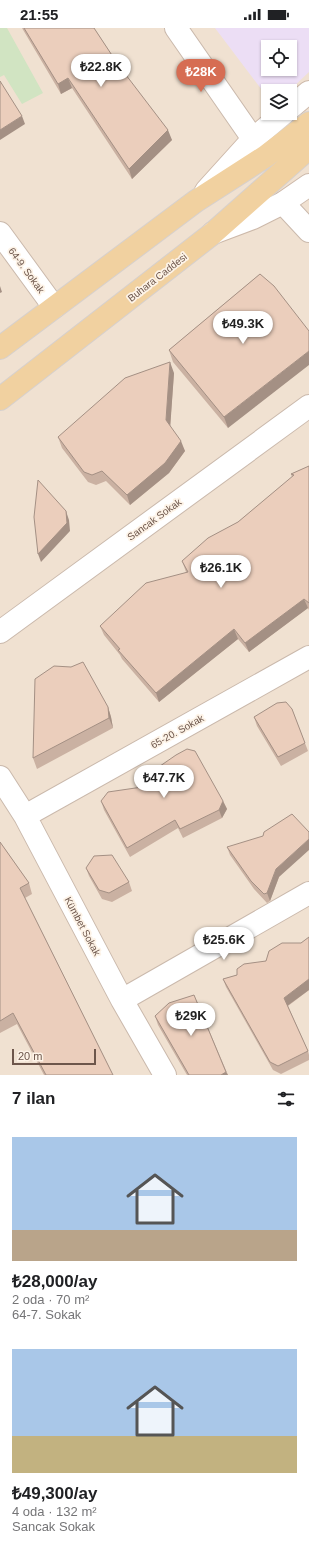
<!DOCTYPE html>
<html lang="tr">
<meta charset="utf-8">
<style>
body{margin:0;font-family:Helvetica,sans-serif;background:#f2f2f2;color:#202124;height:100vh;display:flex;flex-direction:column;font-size:15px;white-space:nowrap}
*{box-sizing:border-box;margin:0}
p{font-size:13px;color:#757577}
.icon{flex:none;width:22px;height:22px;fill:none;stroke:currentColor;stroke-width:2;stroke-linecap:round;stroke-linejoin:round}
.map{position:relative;height:1047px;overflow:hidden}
.sheet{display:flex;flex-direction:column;background:#fff;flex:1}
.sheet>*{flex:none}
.controls{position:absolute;left:261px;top:12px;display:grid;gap:8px}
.controls a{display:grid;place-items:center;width:36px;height:36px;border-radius:0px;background:#fff;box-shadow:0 1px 3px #0004;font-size:20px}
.scale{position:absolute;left:12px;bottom:10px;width:84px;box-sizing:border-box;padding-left:4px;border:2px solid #6d564b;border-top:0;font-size:11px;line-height:14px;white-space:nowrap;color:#6d564b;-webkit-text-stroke:3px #fdf3e7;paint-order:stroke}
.price{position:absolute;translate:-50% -34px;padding:0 9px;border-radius:14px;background:#fff;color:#222;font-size:13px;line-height:26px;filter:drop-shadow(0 1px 2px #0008)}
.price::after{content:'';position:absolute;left:50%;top:24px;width:12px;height:9px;margin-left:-6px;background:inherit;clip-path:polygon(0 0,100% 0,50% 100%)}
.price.active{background:#d66d53;color:#fff}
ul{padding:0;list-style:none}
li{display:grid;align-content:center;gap:8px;height:212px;padding:0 12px}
li span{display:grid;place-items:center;height:124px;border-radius:0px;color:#555}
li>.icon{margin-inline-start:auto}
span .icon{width:72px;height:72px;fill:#fffc;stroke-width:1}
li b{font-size:17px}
h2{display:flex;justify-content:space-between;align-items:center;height:48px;padding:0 12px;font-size:17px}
.status{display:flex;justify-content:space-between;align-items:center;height:28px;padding:0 20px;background:#fff;direction:ltr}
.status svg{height:11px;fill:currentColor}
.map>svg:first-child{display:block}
</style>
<div class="status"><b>21:55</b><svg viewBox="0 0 49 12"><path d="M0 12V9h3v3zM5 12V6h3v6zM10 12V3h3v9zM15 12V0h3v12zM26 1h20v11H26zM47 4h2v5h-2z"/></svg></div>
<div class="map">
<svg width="309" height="1047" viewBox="0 0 309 1047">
<rect width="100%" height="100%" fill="#f9efe1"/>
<!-- residential -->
<path fill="#f0e1d1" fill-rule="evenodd" d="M0,0h309v1047h-309zM268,19h22v22h-22zM268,63h22v22h-22z"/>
<!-- education -->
<path fill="#ecdef5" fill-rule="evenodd" d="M215,0h94v44l-20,19h-21v7zM268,19h22v22h-22z"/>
<!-- green -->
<path fill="#d1e4c2" d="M0,0h7l36,65 -21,11 -18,-29 -4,2z"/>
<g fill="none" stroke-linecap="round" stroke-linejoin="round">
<defs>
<path id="minor" d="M176,0l77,111
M283,175l26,28
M0,205l54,74
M0,604l309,-226
M0,749l25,39 97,184 43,75
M25,788l284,-159
M122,972l187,-107"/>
<path id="secondary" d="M290,80l19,-16
M206,163l47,-52 31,-26
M213,205l40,-15 30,-15 26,-18"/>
<path id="primary" d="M0,320l196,-147 70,-45 43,-33
M0,371l212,-165 97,-86"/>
</defs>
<!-- minor casing -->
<use href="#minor" stroke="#cab9ac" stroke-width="24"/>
<!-- secondary casing -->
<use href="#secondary" stroke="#cdb9aa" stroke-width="24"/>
<!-- primary casing -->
<use href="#primary" stroke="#d6d0cd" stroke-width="24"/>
<!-- minor -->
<use href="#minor" stroke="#fff" stroke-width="22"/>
<!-- secondary -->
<use href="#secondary" stroke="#fff" stroke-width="22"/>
<!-- primary -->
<use href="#primary" stroke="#f1d1a0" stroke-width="22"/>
</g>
<!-- wall -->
<path fill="#cab1a2" d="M22,0h72l31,47 47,65 -40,39 -60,-91 -11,6z
M260,246l-32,154 -55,-66 -4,-12z
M174,345l-4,53 15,25 -16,22 -39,32 -24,-24 -10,4 -8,-3 -26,-34 -4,-11z
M309,438v144l-1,-2 -59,44 -11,-13 -79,63 -37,-43 -2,-4 -16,-20 -4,-9 86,-54 -4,-11 56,-39 54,-45 -1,-3z
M108,679l3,10 2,11 -76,41 -4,-11z
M292,681l16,42 -27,15 -24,-40 -3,-9z
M150,745l73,28 4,8 -5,9 -39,20 -5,-10 -48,29 -26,-47 -3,-9 54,-16z
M0,814l29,41 3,11 -7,4 88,177h-69l-27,-51 -17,9z
M227,819l52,30 -9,24 -3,2 -13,-14 -24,-34z
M86,840l43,14 3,9 -20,11 -10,-3 -13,-23z
M309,909v53l-21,16 20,45 1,4v5l-28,14 -8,-4 -47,-83 -3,-8 14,-4 64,-32z
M194,967l34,80h-41l-29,-50 -3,-9z"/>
<!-- shaded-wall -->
<path fill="#a49084" d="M68,50l4,10 -11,6 -3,-10z
M22,88l3,8 -25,16v-10z
M168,102l4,10 -40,39 -3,-10z
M0,258l2,6 -2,1z
M309,323v14l-81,63 -4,-11z
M170,334l4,11 -4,57 -4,-10z
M181,413l4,10 -16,22 -39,32 -3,-10z
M66,483l3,9 1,11 -29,31 -3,-8z
M304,571l4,9 -59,44 -4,-9z
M234,601l4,10 -79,63 -3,-9z
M108,679l3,10 2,11 -4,-10z
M223,773l4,8 -5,9 -3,-8z
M309,811v11l-30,27 -9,24 -3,-8 9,-24z
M309,951v11l-22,16 -3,-8z
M226,1044l2,3h-7z"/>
<!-- building -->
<path fill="#ebcebc" stroke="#a49084" d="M24,0h70l31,47h1l42,55 -39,39 -61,-91 -10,6z
M0,53l22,35 -22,14z
M260,246l14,12 35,45v20l-85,66 -55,-67z
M170,334l-4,58 15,21 -16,22 -38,32 -25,-24 -10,4 -8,-3 -26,-35 67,-59z
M309,438v137l-5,-4 -59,44 -11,-14 -78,64 -38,-43 2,-1 -20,-23 46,-43 42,-11 -6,-11 26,-23 30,-16 56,-47 -3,-1z
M38,452l28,31 1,12 -29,31 -4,-37z
M83,634l25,45 1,11 -76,40 2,-79 19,-13 17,1z
M286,674l6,7 13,34 -27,14 -24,-40 23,-14z
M187,721l8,2 28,50 -4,9 -39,19 -5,-9 -48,28 -26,-47 7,-9 48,-7 -6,-12 26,-18z
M292,786l17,18v7l-33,30 -9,24 -3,1 -13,-13 -24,-34 36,-11 1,-4z
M0,814l29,41 -9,5 93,187h-67l-33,-62 -13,8z
M112,827l17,27 -20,11 -10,-3 -13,-22 8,-12z
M309,909v42l-25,19 24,53 -30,15 -8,-4 -47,-83 14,-4v-6l7,-5 22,-3 3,-10 13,-8h19z
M194,967l32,77 -5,3h-32l-34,-59 14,-13z"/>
<g text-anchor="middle" stroke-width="3.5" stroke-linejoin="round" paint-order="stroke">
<!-- street labels -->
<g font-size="10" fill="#6d564b" stroke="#fdf3e7">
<text transform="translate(27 242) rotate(54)" y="4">64-9. Sokak</text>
<text transform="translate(157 249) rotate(-38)" y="4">Buhara Caddesi</text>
<text transform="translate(154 491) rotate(-36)" y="4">Sancak Sokak</text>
<text transform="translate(177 703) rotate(-29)" y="4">65-20. Sokak</text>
<text transform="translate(83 898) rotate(62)" y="4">Kümbet Sokak</text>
</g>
</g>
</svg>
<div class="controls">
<a><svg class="icon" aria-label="locate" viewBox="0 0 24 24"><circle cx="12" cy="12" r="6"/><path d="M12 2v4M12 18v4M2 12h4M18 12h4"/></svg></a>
<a><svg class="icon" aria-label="layers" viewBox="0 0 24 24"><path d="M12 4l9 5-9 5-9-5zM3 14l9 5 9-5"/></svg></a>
</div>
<div class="scale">20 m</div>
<b class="price" style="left:101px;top:60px">₺22.8K</b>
<b class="price active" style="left:201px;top:65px">₺28K</b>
<b class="price" style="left:243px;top:317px">₺49.3K</b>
<b class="price" style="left:221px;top:561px">₺26.1K</b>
<b class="price" style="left:164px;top:771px">₺47.7K</b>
<b class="price" style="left:224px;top:933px">₺25.6K</b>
<b class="price" style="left:191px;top:1009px">₺29K</b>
</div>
<section class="sheet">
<h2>7 ilan<svg class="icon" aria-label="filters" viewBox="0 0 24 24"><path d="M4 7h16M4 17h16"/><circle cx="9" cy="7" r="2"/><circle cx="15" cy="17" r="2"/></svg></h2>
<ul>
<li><span style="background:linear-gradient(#a9c7e8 75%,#b9a48a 0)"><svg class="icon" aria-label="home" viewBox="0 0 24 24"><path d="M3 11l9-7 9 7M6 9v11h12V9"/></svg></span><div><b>₺28,000/ay</b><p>2 oda · 70 m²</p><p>64-7. Sokak</p></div></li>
<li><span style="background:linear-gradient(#a9c7e8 70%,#c2b280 0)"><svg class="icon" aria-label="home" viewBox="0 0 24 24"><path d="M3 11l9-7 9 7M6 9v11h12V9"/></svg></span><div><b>₺49,300/ay</b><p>4 oda · 132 m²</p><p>Sancak Sokak</p></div></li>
</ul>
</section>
